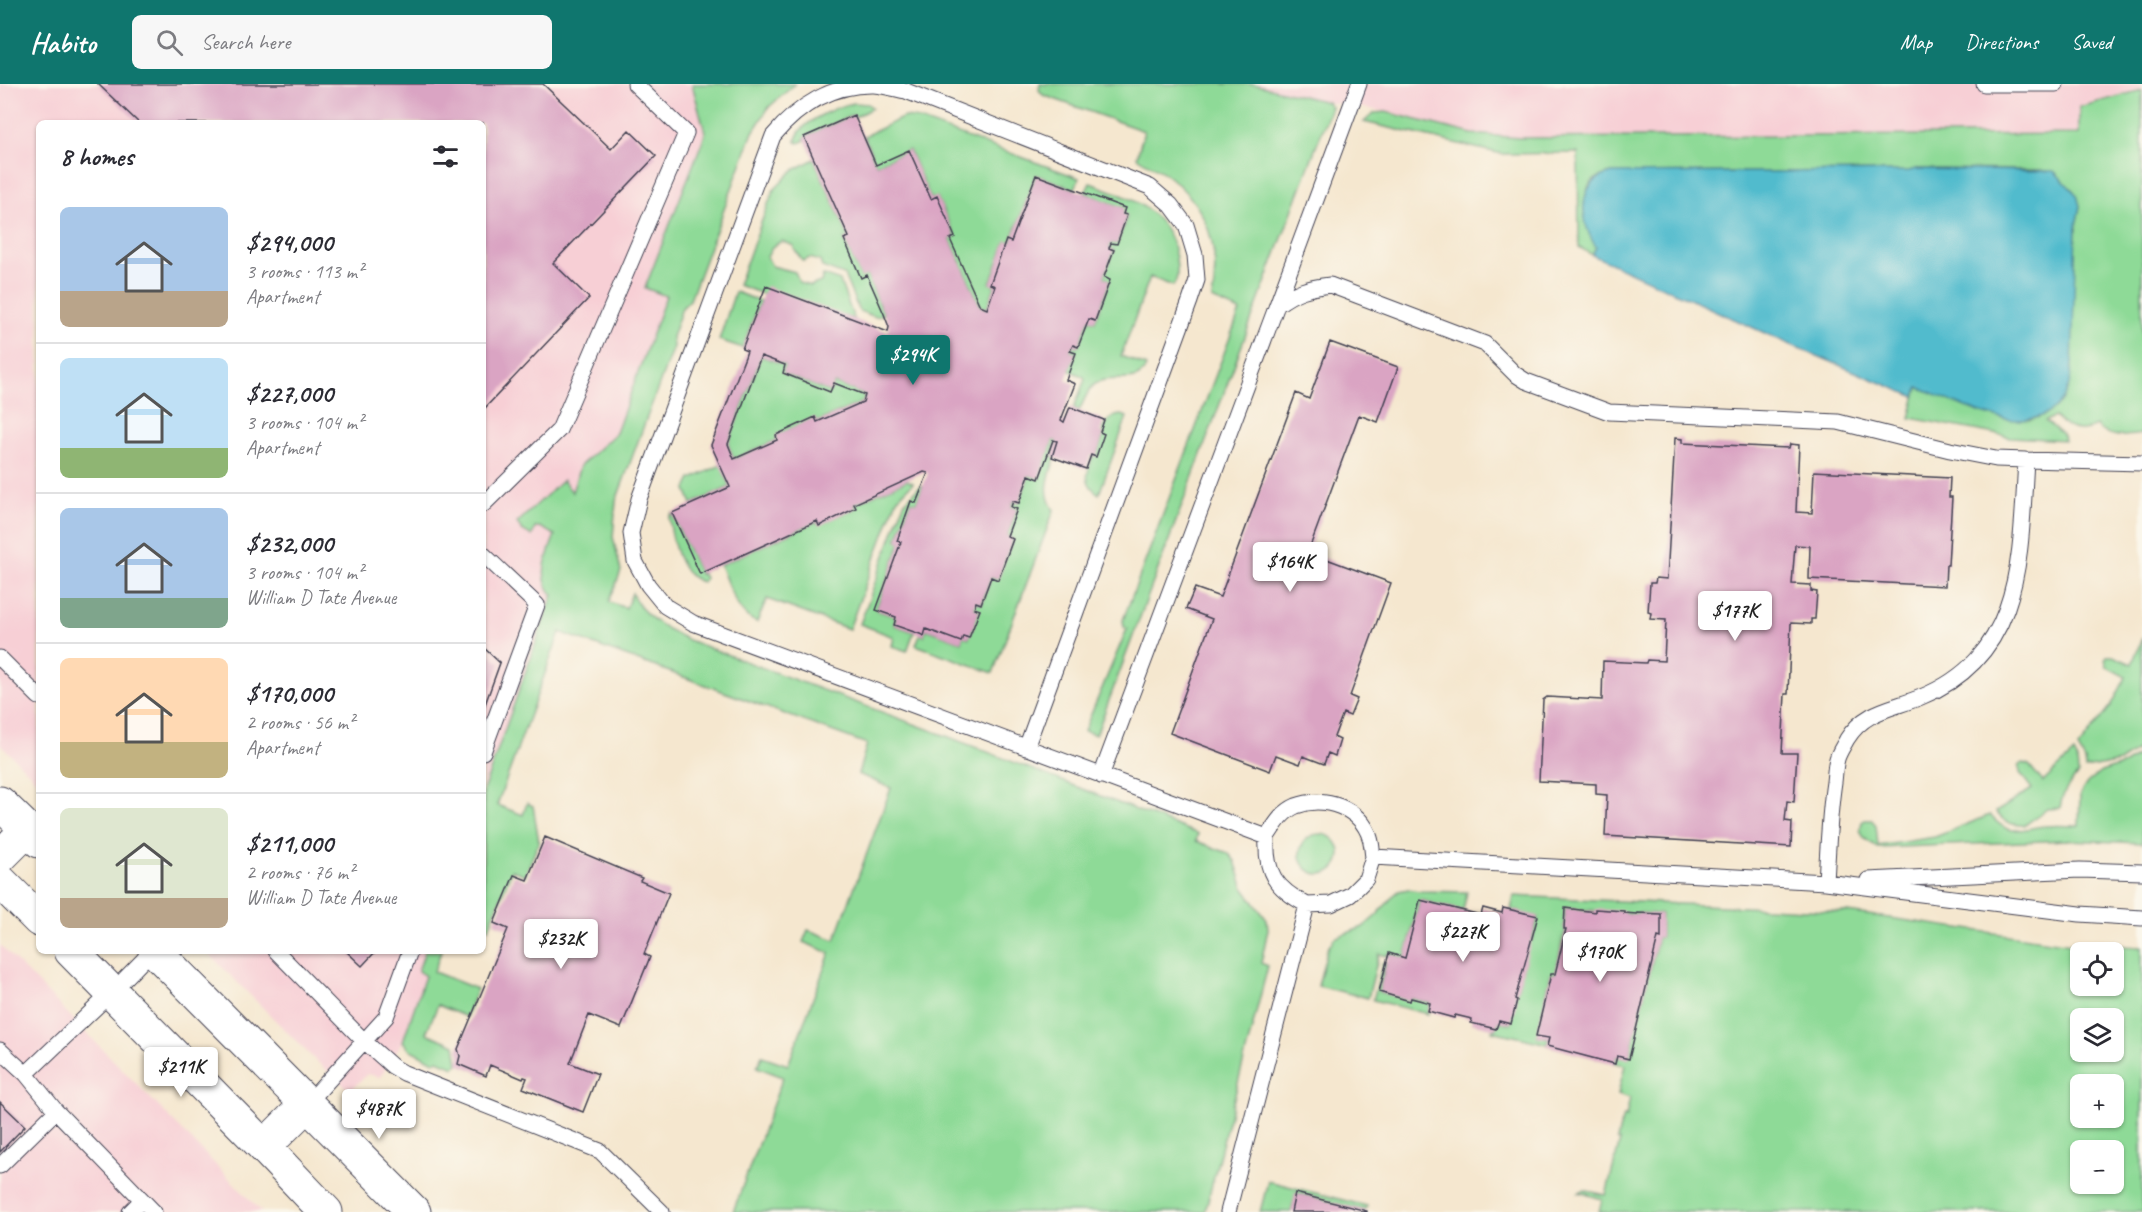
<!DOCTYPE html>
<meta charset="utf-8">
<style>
body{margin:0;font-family:Caveat,sans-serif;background:#f7f7f7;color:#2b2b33;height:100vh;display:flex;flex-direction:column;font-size:22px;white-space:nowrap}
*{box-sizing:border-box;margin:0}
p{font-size:20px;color:#7c7c81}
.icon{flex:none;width:33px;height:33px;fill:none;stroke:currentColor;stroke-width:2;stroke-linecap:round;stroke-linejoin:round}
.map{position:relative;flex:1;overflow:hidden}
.details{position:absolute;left:36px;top:36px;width:450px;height:834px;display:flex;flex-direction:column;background:#fff;border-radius:9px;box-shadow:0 2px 4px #0004}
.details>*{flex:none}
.buttons{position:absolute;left:2070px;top:858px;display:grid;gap:12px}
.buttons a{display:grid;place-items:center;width:54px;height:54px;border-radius:9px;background:#fff;box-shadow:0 2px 4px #0004;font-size:30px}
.price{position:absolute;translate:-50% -51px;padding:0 14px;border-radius:6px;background:#fff;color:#222;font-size:20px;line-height:39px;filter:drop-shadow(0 2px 3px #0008)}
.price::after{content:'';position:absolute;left:50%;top:36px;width:18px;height:14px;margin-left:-9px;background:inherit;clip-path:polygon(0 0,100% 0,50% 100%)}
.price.active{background:#0f766e;color:#fff}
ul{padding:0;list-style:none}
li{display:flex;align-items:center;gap:18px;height:150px;padding:0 24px}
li+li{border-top:2px solid #e1e1e2}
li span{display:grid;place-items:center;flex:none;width:168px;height:120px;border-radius:9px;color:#555}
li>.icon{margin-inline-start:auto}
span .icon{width:72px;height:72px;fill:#fffc;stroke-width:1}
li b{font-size:26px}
h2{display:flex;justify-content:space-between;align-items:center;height:72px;padding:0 24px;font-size:26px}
header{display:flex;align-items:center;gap:36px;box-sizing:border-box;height:84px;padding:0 30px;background:#0f766e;color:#fff}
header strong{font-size:28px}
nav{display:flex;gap:33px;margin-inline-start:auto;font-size:21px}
.search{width:420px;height:54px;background:#f7f7f7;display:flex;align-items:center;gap:15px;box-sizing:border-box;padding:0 21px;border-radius:9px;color:#7c7c81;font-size:22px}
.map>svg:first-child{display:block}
</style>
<header>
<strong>Habito</strong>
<div class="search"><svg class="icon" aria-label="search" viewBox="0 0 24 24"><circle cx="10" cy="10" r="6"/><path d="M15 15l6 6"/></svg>Search here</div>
<nav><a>Map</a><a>Directions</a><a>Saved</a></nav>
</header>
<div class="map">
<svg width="2142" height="1128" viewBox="0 0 2142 1128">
<rect width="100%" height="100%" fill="#fbf7ec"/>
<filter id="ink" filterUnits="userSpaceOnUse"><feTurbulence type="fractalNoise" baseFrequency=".0167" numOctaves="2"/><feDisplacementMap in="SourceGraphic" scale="12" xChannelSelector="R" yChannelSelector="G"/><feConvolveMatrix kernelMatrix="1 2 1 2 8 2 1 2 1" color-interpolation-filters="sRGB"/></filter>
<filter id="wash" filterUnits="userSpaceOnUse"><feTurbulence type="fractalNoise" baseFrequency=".008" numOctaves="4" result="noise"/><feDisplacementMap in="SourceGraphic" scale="24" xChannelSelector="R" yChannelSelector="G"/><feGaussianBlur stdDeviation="1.35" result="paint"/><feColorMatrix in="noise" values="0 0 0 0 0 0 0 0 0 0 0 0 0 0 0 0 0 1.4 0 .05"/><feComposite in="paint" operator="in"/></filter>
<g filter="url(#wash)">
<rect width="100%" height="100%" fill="#f5e7cf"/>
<!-- built -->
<path fill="#f7cfd5" d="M0,0h692l13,48 -1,5 -58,151 20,8 -50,137 -36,33 -9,27 -8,-13 -46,43 14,13 4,-8 5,-1 15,8 -11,31 10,29 -71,196v-668h-444v660l-39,-39z
M1253,0h889v6l-63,17v27l-560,4 -47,-4 -83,-22 -62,-10z
M0,861l26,26 236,241h-262z
M206,867h219l-7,20 8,5 -23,65 -23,36 -13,-3 -17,17 -36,-32z"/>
<!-- green -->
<path fill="#8eda97" stroke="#587e69" stroke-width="1.5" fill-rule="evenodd" d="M692,0h103l-26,23 -16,25 -63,168 -8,8 -10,29 1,10 -57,154 -3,36 8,34 -12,31 17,6 6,-15c8,22 36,37 56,47l261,97 249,97 -2,7 32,12 7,8 9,28 23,31 1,9 -7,34 7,3 -63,246h-472l50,-135 -26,-10 5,-11 26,9 42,-112 -27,-11 5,-12 27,10 56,-152 -33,-14 9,-30 -307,-112 -63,173 26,10 4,-12 6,3 6,36 -14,33 -13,-5 -23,58 -6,-3v-134l70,-196c-17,-17 -5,-41 2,-60l-15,-8 -5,1 -3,8 -10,-6 -5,-7 46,-43 9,12 8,-26 36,-33 50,-137 -21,-8 59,-151 1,-5z
M1040,0h213l74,18 4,5 -235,628 -12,-4 43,-102 -3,-2 -1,-7 117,-309 -28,-12c9,-50 -3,-92 -44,-123 -9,-8 -22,-12 -31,-19l7,-26 -101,-36 -4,-5z
M2142,6v344c-15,2 -32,6 -46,-8 -16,8 -29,4 -41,-9l-10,4 17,13 3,6 -54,-3 -101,-19 8,-31 84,31 28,2 14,-5 13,-9 11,-20 3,-23 5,-138 4,-19 -7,-16 -30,-20 -127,-1 -7,2 -297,2c-30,6 -27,21 -24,47 2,10 2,18 8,27l-4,8 -13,-8 -1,-94 -76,1 -138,-32 10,-9 12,-1 86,22 47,4 560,-4v-27z
M854,19l14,1 4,4 -17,9 -2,-2 -48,22v3l-6,3 -3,-1c0,-19 42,-36 58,-39z
M904,33l10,1 165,60 -4,11 -39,-14 -25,67 -5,-1 -16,42 5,3 -8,23 -7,-3 -30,-67 5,-3 -18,-39 -6,2 -22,-49 -33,15 -12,-29z
M814,75l35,78 -5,2 17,38 6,-2 17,39 -8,3 -17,-6 -15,-36 -22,-8 -2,-6 -10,-3 -7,3 -9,-12v-3l-12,-5 -9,5 -6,11 5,9 23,6 5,11 10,3 11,-4 2,-7 17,6 14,38 -91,-25 -25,-9 35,-94 19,-20z
M1090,99c40,14 80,28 86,76 1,9 3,20 -3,27l-23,-9 -29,79 25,10c-7,22 -32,8 -48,16 -10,6 -14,19 -19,29l-5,-3 11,-29 -1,-2 -15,-7 7,-17 -6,-2 3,-6 5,2 11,-28 6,2 15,-41 -6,-3 10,-27 -5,-2 2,-5 6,1 10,-28 -4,-2 1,-6 -39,-15z
M735,208l25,9 -17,47 -24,-8z
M761,272l24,9 -2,8 47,19 4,-9 31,12 -2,7 -46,20 -2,-4 -38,17v5l-43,19 -6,-15z
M1122,331l5,2 -28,77c-17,-12 -12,-21 -6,-38h3l8,-22 -2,-1c4,-11 7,-17 20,-18z
M1053,356l4,1 -5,15 3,2c-6,18 -13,35 -1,52l-61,163 -77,-28 4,-11 4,2 2,-7 35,13 2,-6 6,2 10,-28 -5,-2 2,-6 6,2 9,-27 6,3 16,-41 -6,-3 10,-27 -6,-2 2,-6 6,2 10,-28 9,3z
M721,381l9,22 -38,17 -6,-15 5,-10z
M907,396l6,3 -16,16 -48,130 -82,-30 -10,23c-21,-6 -29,-39 -37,-57l97,-44 2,4 37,-17 -2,-4z
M921,401l2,1 -7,17 -5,-2 -14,39 4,2 -25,68 20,7 -2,8 20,7 -7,19 -15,-5 2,-9 -34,-13 44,-121z
M672,429l28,61 2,-1 3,5 -2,4c-25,-5 -31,-44 -34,-64z
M2142,554v109l-23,15 -33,7 -1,-8 -7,-13 33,-42 15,-29 -19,-10 -2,-8 2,-3h6l19,8z
M2074,669l3,6 1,15c-9,11 -16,19 -18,34l-13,1 -22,16c-13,1 -21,-3 -29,-13l36,-23 -12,-16 -1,-7 4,-3 6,2 14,17z
M2142,669v90l-75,-3 -189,8 -14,-10 -4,-8 2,-8 3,-2h7l4,5 2,21 57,-9 55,-22c21,24 30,13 56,11 11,-1 22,0 33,0l1,-32 7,-11 14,-11 24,-8z
M1300 770a20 20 0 1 1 40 0a20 20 0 1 1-40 0Z
M1408,805l11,2 48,1 -4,19 -43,-11 -15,58 -16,-5 -1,3 -9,-2 -11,44 -50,-12 9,-36 7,-12 29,-11 14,-12 17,-20 5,-4z
M1514,812l333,16 224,32 71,3v265h-543l3,-13 -23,-7 4,-2 23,5 14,-54 -3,-1 6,-24 3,1 4,-19 -12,-4 7,-29 -10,-2 2,-7 12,2 29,-121h3v-23l-23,-1 -1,1 -72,-6 -1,20 2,1 -11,45h-4l-14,62 12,2 -1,6 -56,-13 1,-3 3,1 3,-8 12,3 4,-25 15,-59h2l6,-23 -27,-7zM2080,868h34v34h-34zM2080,934h34v34h-34zM2080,1000h34v34h-34zM2080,1066h34v34h-34z
M425,867h16l-7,21 43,17 -11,28 -28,-12 -12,28 29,12 3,19 -4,3 -16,-7 -4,2 -25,-13 -6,-8 22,-65 -7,-5z
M1383,878l3,1 -7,29 31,8 1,-2 19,5 -2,11 -55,-14z
M1268,1097l99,25 -1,3 -4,1 -66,-17 -5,19h-31z"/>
<!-- water -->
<path fill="#51bbcd" stroke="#3a6e84" stroke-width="1.5" d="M1916,85l138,2 23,24 3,11 -4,19c-1,36 -2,71 -3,106 -1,20 1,46 -8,64 -11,24 -42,28 -65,23 -28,-6 -55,-20 -82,-31l-3,10 -126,-53 -197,-89 4,-8c-17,-26 -20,-66 16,-74l297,-2z"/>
<g id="blocks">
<!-- building -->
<path fill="#daa4c3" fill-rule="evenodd" d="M98,0h445l68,65 18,-19 27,26 -103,107 36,35 -106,112v-287h-344z
M854,31l22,50 33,-15 22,49 6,-3 18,41 -5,2 30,67 7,3 8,-23 -5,-2 16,-44 5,2 25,-67 89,33 -2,6 4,1 -10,29 -6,-1 -2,5 5,2 -10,27 6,3 -15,41 -6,-2 -11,28 -5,-2 -3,6 6,2 -10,27 9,4 -14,36 3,2 6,-15 34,13 -4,12 4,2 -8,23 -5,-2 -5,14 -34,-12 5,-16 -4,-1 -14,39 -10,-4 -10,28 -6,-2 -2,6 6,2 -10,27 6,3 -15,41 -7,-3 -10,27 -5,-2 -2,6 6,2 -11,28 -6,-2 -2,6 -35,-13 -2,7 -4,-2 -26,-9 2,-8 -20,-7 25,-68 -4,-1 14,-40 5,2 12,-30 -4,-1 -70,32 2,4 -37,18 -2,-5 -117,53 -28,-61 58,-26 -19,-42 34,-88 2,-6 -5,-2 24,-63 122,46 1,-5 -5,-13 -17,-39 -6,3 -17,-39 5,-2 -45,-100zM761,272l24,9 -2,8 47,19 4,-9 31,12 -2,7 -46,20 -2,-5 -39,18 1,5 -43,19 -6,-15z
M1330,258l68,25 -20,55 -19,-7 -51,137 83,31 -41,113 7,3 -7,17 -7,-3 -9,24 6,3 -5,16 -7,-3 -4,11 -21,-8 -3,8 -24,-9 -6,16 -100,-38 42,-114 -26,-10 9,-21 25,9 76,-204 13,6z
M1675,354l7,1v4l107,5 1,-4 9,1 -3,67 16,1 2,-42 136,7 -1,19h3l-4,68h-2l-1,21 -136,-7 1,-33 -15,-1 -3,39 19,1v6l6,1 -2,27h-4v5l-20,-1 -3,71h-3l-3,59h15l-3,49 -7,-1 -2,20 7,1 -1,25 -186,-11 2,-41 -11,-1v-10l-57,-3 4,-81 4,-3 55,3 1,-39 43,2 1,-3 17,1 2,-41 -16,-1 1,-6 -3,-1 2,-29h5l1,-5 11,1z
M483,563l17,16 -17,47z
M545,753l97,41 -2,3 29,12 -25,61 6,3 -29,71 -32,-13 -19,48 28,11 -15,38 -60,-24 4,-10 -3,-1 -1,2 -33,-14 -4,11 -28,-12 2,-8 -2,-7 50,-120 -14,-6 20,-48 13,5z
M1420,816l61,15 2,-7 19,5 1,-5 35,8 -23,83 2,1 -6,24 -12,-3 -3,8 -25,-6 1,-4 -17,-4 -1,3 -26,-7 2,-8 -19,-5 -1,3 -31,-9 10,-39 16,5z
M1565,824l30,4v-3l29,2v2l13,1v-1l24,1v24l-3,-1 -29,122 -12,-3 -2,8 -68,-18 2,-8 -13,-2 15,-62h4l11,-45h-2z
M346,867h30l-14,15z
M0,1018l25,24 -25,26z
M1295,1109l72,18v1h-76z"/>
</g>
</g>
<g filter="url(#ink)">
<use href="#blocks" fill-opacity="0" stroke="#424051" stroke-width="1.5"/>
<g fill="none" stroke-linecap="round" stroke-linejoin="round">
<defs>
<path id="service" d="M1984,0h72
M1277,221l82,-221
M483,421l76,-75 127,-297 -51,-49
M483,470l54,51 -54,147
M0,574l39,39
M1026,664l164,-447 7,-21 -2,-25 -9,-30 -15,-20 -21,-18 -244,-96c-10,-2 -21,-5 -32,-6 -42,-1 -76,21 -101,51l-134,363 -8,34 4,28 13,24 17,21 28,17 574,214c-2,36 8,51 40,68l-79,307
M1101,692l176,-471c19,-14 30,-17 53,-20l155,59 30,30 11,7 83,31 229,10 112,28 46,9 30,1
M1267,753c8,-12 15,-25 29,-31 28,-11 65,2 74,32 2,6 2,13 3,19l453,25 254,32 62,4
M1868,796l212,-10 62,2
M1826,798c2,-34 3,-67 8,-100 1,-8 1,-16 3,-23 2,-7 7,-14 10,-20 18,-29 45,-30 74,-42 103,-42 99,-141 105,-237l116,3
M1307,821l24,-1 19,-9 16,-16 7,-22
M276,867l88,90 28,25 12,7 196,78 62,61
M0,966l26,24 30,37 98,101
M26,990l86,-82 40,-41
M307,1020l79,-87 24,-66
M0,1082l56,-55
M130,1128l12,-12"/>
<path id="secondary" d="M0,719l39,38
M0,773l27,-27
M0,797l39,39
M71,867l193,196 62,65
M155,867l259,261
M264,1063l43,-43"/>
</defs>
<!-- service casing -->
<use href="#service" stroke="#424051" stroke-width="17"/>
<!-- secondary casing -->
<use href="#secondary" stroke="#424051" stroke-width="35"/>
<!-- service -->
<use href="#service" stroke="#fff" stroke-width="15"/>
<!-- secondary -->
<use href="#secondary" stroke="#fff" stroke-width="33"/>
</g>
</g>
</svg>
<div class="buttons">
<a><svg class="icon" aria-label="locate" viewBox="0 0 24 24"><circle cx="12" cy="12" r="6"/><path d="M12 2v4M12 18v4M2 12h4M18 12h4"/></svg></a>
<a><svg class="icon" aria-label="layers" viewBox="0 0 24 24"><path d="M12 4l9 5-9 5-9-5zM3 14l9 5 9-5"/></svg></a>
<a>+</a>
<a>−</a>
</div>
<b class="price active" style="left:913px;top:302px">$294K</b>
<b class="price" style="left:1290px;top:509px">$164K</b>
<b class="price" style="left:1735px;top:558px">$177K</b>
<b class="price" style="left:1463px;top:879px">$227K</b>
<b class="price" style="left:561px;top:886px">$232K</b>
<b class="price" style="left:1600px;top:899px">$170K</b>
<b class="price" style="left:181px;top:1014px">$211K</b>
<b class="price" style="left:379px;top:1056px">$487K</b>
<section class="details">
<h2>8 homes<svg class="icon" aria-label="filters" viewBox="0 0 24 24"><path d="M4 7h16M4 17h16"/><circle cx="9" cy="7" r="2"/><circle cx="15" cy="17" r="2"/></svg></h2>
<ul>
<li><span style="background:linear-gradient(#a9c7e8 70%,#b9a48a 0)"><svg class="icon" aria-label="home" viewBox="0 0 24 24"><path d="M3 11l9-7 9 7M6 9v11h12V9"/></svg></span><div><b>$294,000</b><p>3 rooms · 113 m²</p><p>Apartment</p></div></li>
<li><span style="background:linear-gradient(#bfe0f5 75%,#8fb573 0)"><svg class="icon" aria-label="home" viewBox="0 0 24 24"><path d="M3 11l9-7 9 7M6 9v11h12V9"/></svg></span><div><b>$227,000</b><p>3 rooms · 104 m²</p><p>Apartment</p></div></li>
<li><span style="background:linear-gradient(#a9c7e8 75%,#7fa58c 0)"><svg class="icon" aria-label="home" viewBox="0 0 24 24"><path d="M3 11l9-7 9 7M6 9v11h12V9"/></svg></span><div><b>$232,000</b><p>3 rooms · 104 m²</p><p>William D Tate Avenue</p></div></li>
<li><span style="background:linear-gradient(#ffd9b3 70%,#c2b280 0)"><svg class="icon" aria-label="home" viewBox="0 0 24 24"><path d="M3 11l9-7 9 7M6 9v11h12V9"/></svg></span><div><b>$170,000</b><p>2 rooms · 56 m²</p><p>Apartment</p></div></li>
<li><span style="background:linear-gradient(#dfe7d0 75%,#b9a48a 0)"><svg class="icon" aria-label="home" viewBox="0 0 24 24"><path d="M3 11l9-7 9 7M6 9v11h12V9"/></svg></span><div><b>$211,000</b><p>2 rooms · 76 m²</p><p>William D Tate Avenue</p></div></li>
</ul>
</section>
</div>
